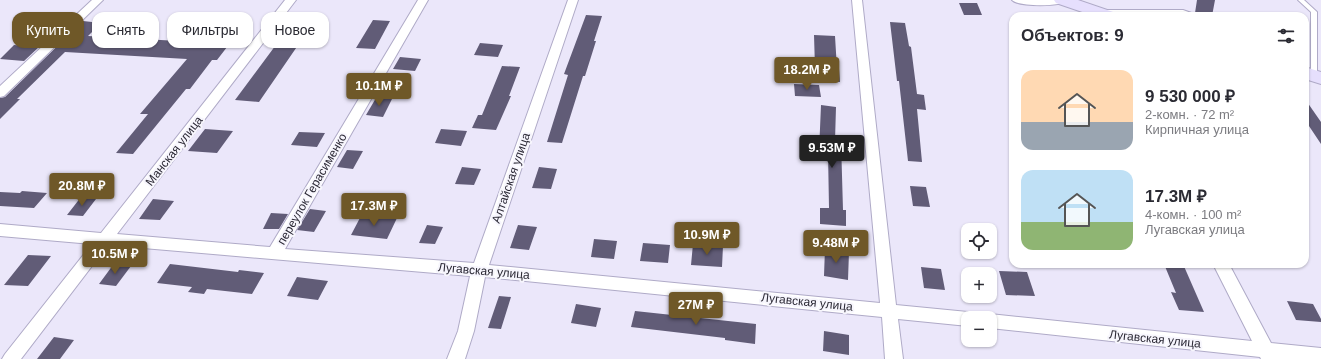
<!DOCTYPE html>
<html lang="ru">
<meta charset="utf-8">
<style>
body{margin:0;font-family:Helvetica,sans-serif;background:#f2f2f3;color:#2b2b33;height:100vh;display:flex;flex-direction:column;font-size:15px;white-space:nowrap}
*{box-sizing:border-box;margin:0}
p{font-size:13px;color:#7c7c81}
.icon{flex:none;width:22px;height:22px;fill:none;stroke:currentColor;stroke-width:2;stroke-linecap:round;stroke-linejoin:round}
.map{position:relative;flex:1;overflow:hidden}
.details{position:absolute;left:1009px;top:12px;width:300px;height:256px;display:flex;flex-direction:column;background:#fff;border-radius:12px;box-shadow:0 1px 3px #0004}
.details>*{flex:none}
.guide{position:absolute;left:12px;top:12px;width:380px;height:36px;display:flex;gap:8px}
.controls{position:absolute;left:961px;top:223px;display:grid;gap:8px}
.controls a{display:grid;place-items:center;width:36px;height:36px;border-radius:8px;background:#fff;box-shadow:0 1px 3px #0004;font-size:20px}
.price{position:absolute;translate:-50% -34px;padding:0 9px;border-radius:4px;background:#6f5828;color:#fff;font-size:13px;line-height:26px;filter:drop-shadow(0 1px 2px #0008)}
.price::after{content:'';position:absolute;left:50%;top:24px;width:12px;height:9px;margin-left:-6px;background:inherit;clip-path:polygon(0 0,100% 0,50% 100%)}
.price.current{background:#222;color:#fff}
ul{padding:0;list-style:none}
li{display:flex;align-items:center;gap:12px;height:100px;padding:0 12px}
li span{display:grid;place-items:center;flex:none;width:112px;height:80px;border-radius:12px;color:#555}
li>.icon{margin-inline-start:auto}
span .icon{width:48px;height:48px;fill:#fffc;stroke-width:1}
li b{font-size:17px}
h2{display:flex;justify-content:space-between;align-items:center;height:48px;padding:0 12px;font-size:17px}
.pill{padding:0 14px;border-radius:12px;background:#fff;box-shadow:0 1px 3px #0004;font-size:14px;line-height:36px}
.pill.current{background:#6f5828;color:#fff}
.map>svg:first-child{display:block}
</style>
<div class="map">
<svg width="1321" height="359" viewBox="0 0 1321 359">
<rect width="100%" height="100%" fill="#ebe7fa"/>
<!-- building -->
<path fill="#615c77" d="M1197,0h18l-3,16h-14v-2l-3,-1z
M959,3h18l5,12h-18z
M586,15l16,1 -8,25h2l-11,35h-2l-21,67 -15,-1 21,-67 -4,-1z
M373,20l17,1 -15,28 -19,-1z
M83,21l18,2 -13,13 109,6 12,-15 32,2 -24,31h-5l-22,29h-4l-53,65 -17,-1 32,-39h-8l47,-55 -122,-7 -48,47h3l-20,20v-21l5,-1z
M890,22l15,1 4,23 2,1 6,47 7,1 2,15 -9,-1 5,53 -14,-1 -9,-80h-2z
M284,34l21,1 -46,67 -24,-2z
M814,35l21,1 2,33h2l1,13 -27,-2v-12h2z
M480,43l23,2 -5,12 -24,-2z
M14,45l25,2 -15,14 -24,-2z
M400,57l21,2 -6,12 -22,-2z
M502,66l18,1 -11,29h2l-15,34 -24,-2 6,-13h4z
M794,84l25,1 2,12 -26,-1z
M376,98l16,1 -9,18 -17,-2z
M1305,99l16,23v22l-16,-24z
M821,105l15,2 -1,34h6l2,69h3v16l-26,-2v-16h9l-1,-56h-9z
M205,129l28,2 -16,22 -29,-2z
M441,129l26,2 -6,15 -26,-3z
M299,132l26,1 -8,14 -26,-2z
M347,150l16,1 -10,18 -16,-2z
M462,167l19,2 -7,16 -19,-1z
M539,167l18,2 -6,20 -19,-1z
M910,186l16,1 4,20 -17,-1z
M22,191l25,2 -13,15 -34,-2v-14l20,1z
M81,197l15,2 -13,17 -16,-1z
M153,199l21,2 -14,19 -21,-1z
M310,209l16,2 -12,21 -17,-2z
M271,213l17,1 -9,15h-16z
M362,214l35,4 -10,21 -36,-4z
M427,225l16,2 -8,17 -16,-1z
M518,225l19,2 -8,23 -19,-2z
M594,239l23,2 -3,18 -23,-2z
M643,243l27,2 -2,18 -28,-2z
M693,244l30,2 -1,21 -31,-2z
M825,248l24,4 -1,28 -24,-4z
M28,255l23,1 -23,30 -24,-1z
M170,264l68,8 1,-2 25,3 -12,21 -45,-5 -3,5 -16,-2 4,-5 -35,-4z
M1164,264h19l21,48 -25,-2 -8,-18 5,1z
M113,265l18,1 -15,20 -17,-2z
M921,267l20,2 4,21 -21,-2z
M999,271l28,1 8,24 -29,-1z
M297,277l31,4 -10,19 -31,-4z
M499,296l12,1 -10,32 -13,-1z
M1287,301l26,3 8,15v3l-25,-2z
M576,304l25,4 -5,19 -25,-4z
M635,311l121,13 -1,20 -30,-4v-2l-94,-11z
M824,331l25,4v20l-26,-4z
M54,337l20,3 -14,19h-23z"/>
<g fill="none" stroke-linecap="round" stroke-linejoin="round">
<defs>
<path id="lane" d="M1298,0h6l13,12v64l-3,2 -3,-2v-64z
M1105,10h78l14,5 -6,1 -8,-2 -80,-1v-2z"/>
<path id="street" d="M92,0h11l-99,96 -4,1v-11z
M285,0h11l-179,234 153,13 148,-247h10l-143,249 189,14 94,-263h10l-89,265 391,38 -28,-303h10l34,305 72,7 6,2 2,4h-8v8l-70,-7 5,40h-18l-3,-42 -397,-40 -11,54 -9,28h-18l11,-28 12,-55 -362,-31 -87,114h-19l3,-5 87,-110 -92,-8v-12l101,9z
M1012,0h56c-5,7 -50,7 -56,0z
M1213,264h16l42,79 50,5v11h-60l-1,-2 -270,-29v-10h-7l1,-2 6,-2 262,27z"/>
<path id="secondary" d="M1054,0h24l38,13 2,3h-24l-38,-13z
M1305,67l16,5v12l-16,-5z"/>
</defs>
<!-- lane casing -->
<use href="#lane" stroke="#afaac7" stroke-width="2"/>
<!-- street casing -->
<use href="#street" stroke="#afaac7" stroke-width="2"/>
<!-- secondary casing -->
<use href="#secondary" stroke="#afaac7" stroke-width="2"/>
<!-- lane -->
<use href="#lane" fill="#fff" fill-rule="evenodd"/>
<!-- street -->
<use href="#street" fill="#fff" fill-rule="evenodd"/>
<!-- secondary -->
<use href="#secondary" fill="#e6dffd" fill-rule="evenodd"/>
</g>
<g text-anchor="middle" stroke-width="4" stroke-linejoin="round" paint-order="stroke">
<!-- street labels -->
<g font-size="12" fill="#2b2935" stroke="#f7f6fd">
<text transform="translate(174 151) rotate(-52)" y="4">Манская улица</text>
<text transform="translate(511 178) rotate(-71)" y="4">Алтайская улица</text>
<text transform="translate(312 189) rotate(-60)" y="4">переулок Герасименко</text>
<text transform="translate(484 271) rotate(5)" y="4">Лугавская улица</text>
<text transform="translate(807 302) rotate(6)" y="4">Лугавская улица</text>
<text transform="translate(1155 339) rotate(6)" y="4">Лугавская улица</text>
</g>
</g>
</svg>
<div class="controls">
<a><svg class="icon" aria-label="locate" viewBox="0 0 24 24"><circle cx="12" cy="12" r="6"/><path d="M12 2v4M12 18v4M2 12h4M18 12h4"/></svg></a>
<a>+</a>
<a>−</a>
</div>
<b class="price" style="left:807px;top:91px">18.2M ₽</b>
<b class="price" style="left:379px;top:107px">10.1M ₽</b>
<b class="price current" style="left:832px;top:169px">9.53M ₽</b>
<b class="price" style="left:82px;top:207px">20.8M ₽</b>
<b class="price" style="left:374px;top:227px">17.3M ₽</b>
<b class="price" style="left:707px;top:256px">10.9M ₽</b>
<b class="price" style="left:836px;top:264px">9.48M ₽</b>
<b class="price" style="left:115px;top:275px">10.5M ₽</b>
<b class="price" style="left:696px;top:326px">27M ₽</b>
<div class="guide">
<a class="pill current">Купить</a>
<a class="pill">Снять</a>
<a class="pill">Фильтры</a>
<a class="pill">Новое</a>
</div>
<section class="details">
<h2>Объектов: 9<svg class="icon" aria-label="filters" viewBox="0 0 24 24"><path d="M4 7h16M4 17h16"/><circle cx="9" cy="7" r="2"/><circle cx="15" cy="17" r="2"/></svg></h2>
<ul>
<li><span style="background:linear-gradient(#ffd9b3 65%,#9aa5b1 0)"><svg class="icon" aria-label="home" viewBox="0 0 24 24"><path d="M3 11l9-7 9 7M6 9v11h12V9"/></svg></span><div><b>9 530 000 ₽</b><p>2-комн. · 72 m²</p><p>Кирпичная улица</p></div></li>
<li><span style="background:linear-gradient(#bfe0f5 65%,#8fb573 0)"><svg class="icon" aria-label="home" viewBox="0 0 24 24"><path d="M3 11l9-7 9 7M6 9v11h12V9"/></svg></span><div><b>17.3M ₽</b><p>4-комн. · 100 m²</p><p>Лугавская улица</p></div></li>
</ul>
</section>
</div>
